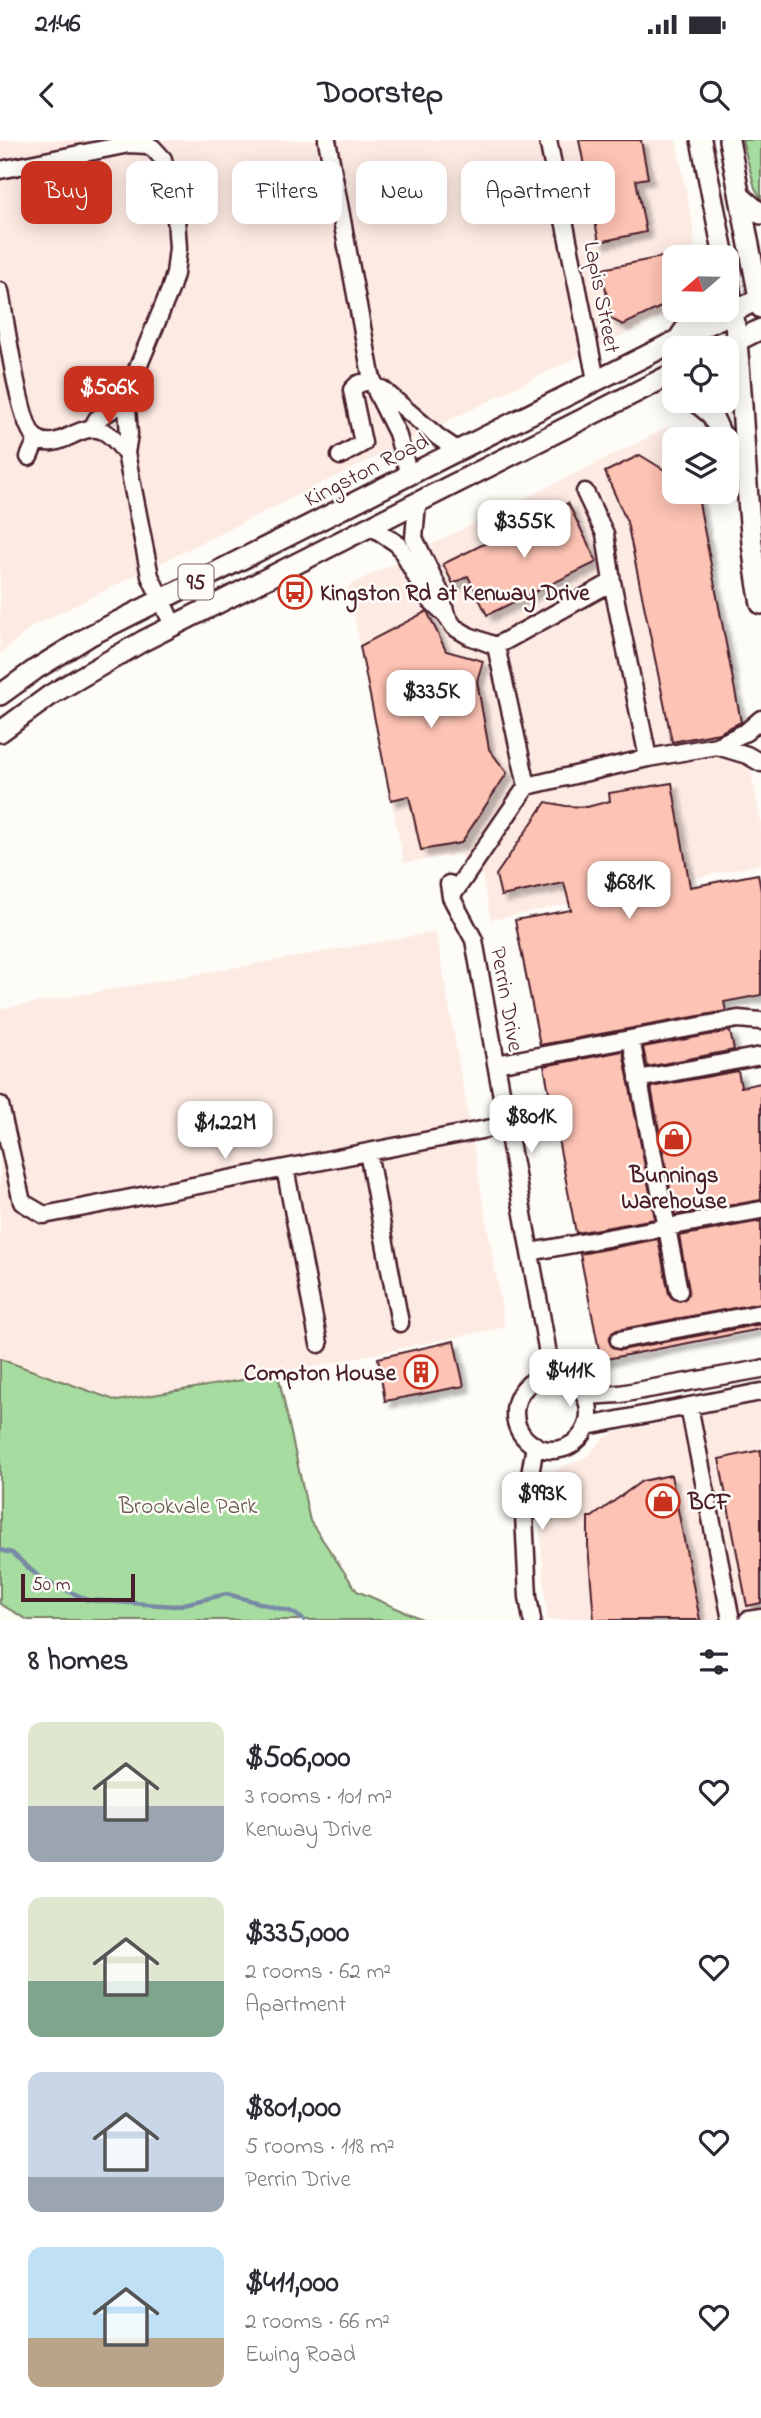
<!DOCTYPE html>
<meta charset="utf-8">
<style>
body{margin:0;font-family:"Indie Flower",sans-serif;background:#f2f2f3;color:#2b2b33;height:100vh;display:flex;flex-direction:column;font-size:26px;white-space:nowrap}
*{box-sizing:border-box;margin:0}
p{font-size:23px;color:#7c7c81}
.icon{flex:none;width:38px;height:38px;fill:none;stroke:currentColor;stroke-width:2;stroke-linecap:round;stroke-linejoin:round}
.map{position:relative;height:1480px;overflow:hidden}
.sheet{display:flex;flex-direction:column;background:#fff;flex:1}
.sheet>*{flex:none}
.top-card{position:absolute;left:21px;top:21px;width:719px;height:63px;display:flex;gap:14px}
.needle{width:46px;rotate:250deg}
.buttons{position:absolute;left:662px;top:105px;display:grid;gap:14px}
.buttons a{display:grid;place-items:center;width:77px;height:77px;border-radius:14px;background:#fff;box-shadow:0 4px 18px #0003;font-size:35px}
.scale{position:absolute;left:21px;bottom:18px;width:114px;box-sizing:border-box;padding-left:7px;border:4px solid #4a1f2b;border-top:0;font-size:19px;line-height:24px;white-space:nowrap;color:#4a1f2b;-webkit-text-stroke:5px #fdfcf7;paint-order:stroke}
.price{position:absolute;translate:-50% -60px;padding:0 16px;border-radius:14px;background:#fff;color:#222;font-size:23px;line-height:46px;filter:drop-shadow(0 2px 4px #0008)}
.price::after{content:'';position:absolute;left:50%;top:42px;width:21px;height:16px;margin-left:-10px;background:inherit;clip-path:polygon(0 0,100% 0,50% 100%)}
.price.selected{background:#c8321e;color:#fff}
ul{padding:0;list-style:none}
li{display:flex;align-items:center;gap:21px;height:175px;padding:0 28px}
li span{display:grid;place-items:center;flex:none;width:196px;height:140px;border-radius:14px;color:#555}
li>.icon{margin-inline-start:auto}
span .icon{width:84px;height:84px;fill:#fffc;stroke-width:1}
li b{font-size:30px}
h2{display:flex;justify-content:space-between;align-items:center;height:84px;padding:0 28px;font-size:30px}
.pill{padding:0 24px;border-radius:14px;background:#fff;box-shadow:0 4px 18px #0003;font-size:24px;line-height:63px}
.pill.selected{background:#c8321e;color:#fff}
.status{display:flex;justify-content:space-between;align-items:center;height:49px;padding:0 35px;background:#fff;direction:ltr}
.status svg{height:19px;fill:currentColor}
header{display:flex;justify-content:space-between;align-items:center;height:91px;padding:0 28px;background:#fff;font-size:32px;font-weight:700}
.map>svg:first-child{display:block}
</style>
<div class="status"><b>21:46</b><svg viewBox="0 0 49 12"><path d="M0 12V9h3v3zM5 12V6h3v6zM10 12V3h3v9zM15 12V0h3v12zM26 1h20v11H26zM47 4h2v5h-2z"/></svg></div>
<header><svg class="icon" aria-label="back" viewBox="0 0 24 24"><path d="M15 5l-7 7 7 7"/></svg>Doorstep<svg class="icon" aria-label="search" viewBox="0 0 24 24"><circle cx="10" cy="10" r="6"/><path d="M15 15l6 6"/></svg></header>
<div class="map">
<svg width="761" height="1480" viewBox="0 0 761 1480">
<defs>
<filter id="shadow"><feDropShadow dx="6" dy="6" stdDeviation="2" flood-color="#0004"/></filter>
</defs>
<rect width="100%" height="100%" fill="#fdfcf7"/>
<filter id="ink" filterUnits="userSpaceOnUse"><feTurbulence type="fractalNoise" baseFrequency=".0143" numOctaves="2"/><feDisplacementMap in="SourceGraphic" scale="14" xChannelSelector="R" yChannelSelector="G"/><feConvolveMatrix kernelMatrix="1 2 1 2 8 2 1 2 1" color-interpolation-filters="sRGB"/></filter>
<g filter="url(#ink)">
<!-- built -->
<path fill="#fdebe3" d="M0,0h676l18,91 1,26h-21v43l-9,14 -632,312 -33,28z
M667,288l19,11h-12v53h23l64,331v41l-270,56 -10,-49 -23,-17 -54,9 -56,-277z
M436,792l69,395 -227,47 -161,27 -117,-42v-350z
M761,1262v218h-214l-8,-107 3,-23 12,-17 7,-6 26,-10 17,-19 13,-6z"/>
<!-- green -->
<path fill="#a6dc9f" stroke="#787e65" stroke-width="2" d="M742,0h19v58l-6,-10z
M0,1219l117,42 161,-27 32,147 47,70 67,29h-396l-28,-16z"/>
<g fill="none" stroke-linecap="round" stroke-linejoin="round">
<!-- stream -->
<path stroke="#788aa5" stroke-width="4.5" d="M0,1410l12,3 28,25 48,22 87,6 52,-12 65,18 12,8"/>
</g>
<!-- building -->
<path fill="#fdc3b4" stroke="#4a1f2b" stroke-width="2" filter="url(#shadow)" d="M579,0h62l7,38 -12,2 10,52 -47,10z
M672,115l2,28 -7,15 -5,4 1,4 -40,19 -12,-6 -9,-50z
M640,315l34,21v16h23l44,230 -22,11 -47,9 -45,-220 -22,-50z
M568,363l29,59 -110,53 -19,-39 -15,8 -10,-20z
M427,471l19,40 37,10 -6,20 12,68 18,24 -46,70 -40,7 -12,-54 -18,4 -31,-154z
M672,643l18,104 68,-13 3,17v104l-37,7 2,9 -186,34 -25,-125 56,-10 -7,-27 -63,13 -5,-21 50,-73 20,4 21,1 23,-6 -1,-8z
M730,891l4,19 -87,17 -4,-20z
M623,911l32,168 -79,14 -32,-167z
M738,931l3,16 20,-4v117l-86,15 -24,-128z
M761,1081v82l-144,27 -5,3 -3,8 3,6 9,3 140,-26v5l-160,31 -21,-106 78,-15 11,55 3,4 8,3 6,-3 3,-8 -10,-54z
M454,1201l10,45 -79,15 -7,-43z
M761,1310v153l-14,3 -28,-147z
M671,1335l29,145h-106l-6,-75v-28h4l50,-36z"/>
<g fill="none" stroke-linecap="round" stroke-linejoin="round">
<defs>
<path id="minor" d="M327,0l44,235 6,18 20,40 12,42
M548,0l48,240
M0,30l129,-26 18,1 6,3 10,11 13,59 2,30 -3,26 -5,16 -44,106 3,38 -3,19 24,123 23,49
M0,151c5,26 19,135 36,147 22,16 44,-18 67,-7 9,4 17,15 23,22
M377,248l5,1 56,48 19,13
M92,288l5,-9 29,-18
M340,316l23,-13 -11,-53 6,-6 14,-4
M29,317l8,-18
M585,352l20,42 7,48 36,176
M417,363l-3,35 26,54 6,23
M371,386l28,19 28,52 19,18 8,12 15,9 27,10 116,-64
M496,506l31,140 121,-28 69,-12 29,-14 15,-13
M717,606l30,9 14,8
M449,744l2,13 23,43 78,436
M451,757l76,-111
M631,899l48,252
M496,924l242,-45 23,2
M638,939l123,-23
M0,965l22,97 22,13 463,-90
M368,1012l32,171
M285,1028l34,176
M530,1112l231,-42
M619,1200l142,-27
M515 1273a37 37 0 1 1 74 0a37 37 0 1 1-74 0Z
M585,1256l35,-2 141,-25
M689,1266l42,214
M587,1286l174,-34
M532,1480l-4,-23 -5,-103 7,-19 5,-30
M748,1480l13,-2"/>
<path id="major" d="M701,0l23,117
M729,0l32,168
M741,57l20,17
M726,127c22,111 14,226 35,337
M679,198l19,-28
M723,208l38,-19
M695,261l17,14 11,24
M0,555l36,-26 55,-34 670,-337
M0,592l52,-38 91,-53 531,-268"/>
</defs>
<!-- minor casing -->
<use href="#minor" stroke="#4a1f2b" stroke-width="21"/>
<!-- major casing -->
<use href="#major" stroke="#4a1f2b" stroke-width="24"/>
<!-- minor -->
<use href="#minor" stroke="#fdfcf7" stroke-width="16"/>
<!-- major -->
<use href="#major" stroke="#fdfcf7" stroke-width="19"/>
</g>
</g>
<!-- icons -->
<defs>
<symbol id="bus-ring" viewBox="-11 -11 22 22"><circle r="9.5" fill="#fdfcf7" stroke="#c8321e" stroke-width="1.5"/><path d="M-5-6H5V4H4V6H2V4H-2V6H-4V4H-5ZM-3.5-4V0h7V-4ZM-3.5 1.2v1.5H-2V1.2ZM2 1.2v1.5H3.5V1.2Z" fill="#c8321e"/></symbol>
<symbol id="shop-ring" viewBox="-11 -11 22 22"><circle r="9.5" fill="#fdfcf7" stroke="#c8321e" stroke-width="1.5"/><path d="M-5-2.5h2.3a2.7 3.5 0 0 1 5.4 0H5L5.5 6h-11ZM-1.5-2.5h3a1.5 2.3 0 0 0-3 0Z" fill="#c8321e"/></symbol>
<symbol id="building-ring" viewBox="-11 -11 22 22"><circle r="9.5" fill="#fdfcf7" stroke="#c8321e" stroke-width="1.5"/><path d="M-4-6H4V6H1V3H-1V6H-4ZM-2.5-4.3h1.7v1.8h-1.7ZM.8-4.3h1.7v1.8H.8ZM-2.5-1h1.7V.8h-1.7ZM.8-1h1.7V.8H.8Z" fill="#c8321e"/></symbol>
</defs>
<g fill-rule="evenodd">
<use href="#bus-ring" x="276" y="433" width="38" height="38"/>
<use href="#shop-ring" x="655" y="980" width="38" height="38"/>
<use href="#building-ring" x="402" y="1213" width="38" height="38"/>
<use href="#shop-ring" x="644" y="1342" width="38" height="38"/>
</g>
<g text-anchor="middle" stroke-width="5" stroke-linejoin="round" paint-order="stroke">
<!-- shield labels -->
<rect fill="#fdfcf7" stroke="#806168" stroke-width="2" x="178.5" y="424.5" width="35" height="35" rx="5"/>
<g font-size="21" font-weight="bold" fill="#4a1f2b">
<text x="196" y="449">95</text>
</g>
<!-- street labels -->
<g font-size="23" fill="#4a1f2b" stroke="#fdfcf7">
<text transform="translate(603 157) rotate(79)" y="8">Lapis Street</text>
<text transform="translate(366 329) rotate(-27)" y="8">Kingston Road</text>
<text transform="translate(508 859) rotate(80)" y="8">Perrin Drive</text>
</g>
<!-- poi labels -->
<g font-size="23" font-weight="bold" fill="#4a1f2b" stroke="#fdfcf7" text-anchor="start">
<text x="320" y="460">Kingston Rd at Kenway Drive</text>
<text x="674" y="1042" text-anchor="middle">Bunnings<tspan x="674" dy="26">Warehouse</tspan></text>
<text x="396" y="1240" text-anchor="end">Compton House</text>
<text x="688" y="1369">BCF</text>
</g>
<!-- park labels -->
<g font-size="23" fill="#66584e" stroke="#fdfcf7">
<text x="188" y="1373">Brookvale Park</text>
</g>
</g>
</svg>
<div class="buttons">
<a><svg class="needle" viewBox="-14 -14 28 28"><path d="M0-13l5 13h-10z" fill="#e53935"/><path d="M0 13l5-13h-10z" fill="#7c7c81"/></svg></a>
<a><svg class="icon" aria-label="locate" viewBox="0 0 24 24"><circle cx="12" cy="12" r="6"/><path d="M12 2v4M12 18v4M2 12h4M18 12h4"/></svg></a>
<a><svg class="icon" aria-label="layers" viewBox="0 0 24 24"><path d="M12 4l9 5-9 5-9-5zM3 14l9 5 9-5"/></svg></a>
</div>
<div class="scale">50 m</div>
<b class="price selected" style="left:109px;top:286px">$506K</b>
<b class="price" style="left:524px;top:420px">$355K</b>
<b class="price" style="left:431px;top:590px">$335K</b>
<b class="price" style="left:629px;top:781px">$681K</b>
<b class="price" style="left:531px;top:1015px">$801K</b>
<b class="price" style="left:225px;top:1021px">$1.22M</b>
<b class="price" style="left:570px;top:1269px">$411K</b>
<b class="price" style="left:542px;top:1392px">$993K</b>
<div class="top-card">
<a class="pill selected">Buy</a>
<a class="pill">Rent</a>
<a class="pill">Filters</a>
<a class="pill">New</a>
<a class="pill">Apartment</a>
</div>
</div>
<section class="sheet">
<h2>8 homes<svg class="icon" aria-label="filters" viewBox="0 0 24 24"><path d="M4 7h16M4 17h16"/><circle cx="9" cy="7" r="2"/><circle cx="15" cy="17" r="2"/></svg></h2>
<ul>
<li><span style="background:linear-gradient(#dfe7d0 60%,#9aa5b1 0)"><svg class="icon" aria-label="home" viewBox="0 0 24 24"><path d="M3 11l9-7 9 7M6 9v11h12V9"/></svg></span><div><b>$506,000</b><p>3 rooms · 101 m²</p><p>Kenway Drive</p></div><svg class="icon" aria-label="heart" viewBox="0 0 24 24"><path d="M12 20l-8-8c-3-5 5-10 8-4 3-6 11-1 8 4z"/></svg></li>
<li><span style="background:linear-gradient(#dfe7d0 60%,#7fa58c 0)"><svg class="icon" aria-label="home" viewBox="0 0 24 24"><path d="M3 11l9-7 9 7M6 9v11h12V9"/></svg></span><div><b>$335,000</b><p>2 rooms · 62 m²</p><p>Apartment</p></div><svg class="icon" aria-label="heart" viewBox="0 0 24 24"><path d="M12 20l-8-8c-3-5 5-10 8-4 3-6 11-1 8 4z"/></svg></li>
<li><span style="background:linear-gradient(#c9d6e8 75%,#9aa5b1 0)"><svg class="icon" aria-label="home" viewBox="0 0 24 24"><path d="M3 11l9-7 9 7M6 9v11h12V9"/></svg></span><div><b>$801,000</b><p>5 rooms · 118 m²</p><p>Perrin Drive</p></div><svg class="icon" aria-label="heart" viewBox="0 0 24 24"><path d="M12 20l-8-8c-3-5 5-10 8-4 3-6 11-1 8 4z"/></svg></li>
<li><span style="background:linear-gradient(#bfe0f5 65%,#b9a48a 0)"><svg class="icon" aria-label="home" viewBox="0 0 24 24"><path d="M3 11l9-7 9 7M6 9v11h12V9"/></svg></span><div><b>$411,000</b><p>2 rooms · 66 m²</p><p>Ewing Road</p></div><svg class="icon" aria-label="heart" viewBox="0 0 24 24"><path d="M12 20l-8-8c-3-5 5-10 8-4 3-6 11-1 8 4z"/></svg></li>
</ul>
</section>
